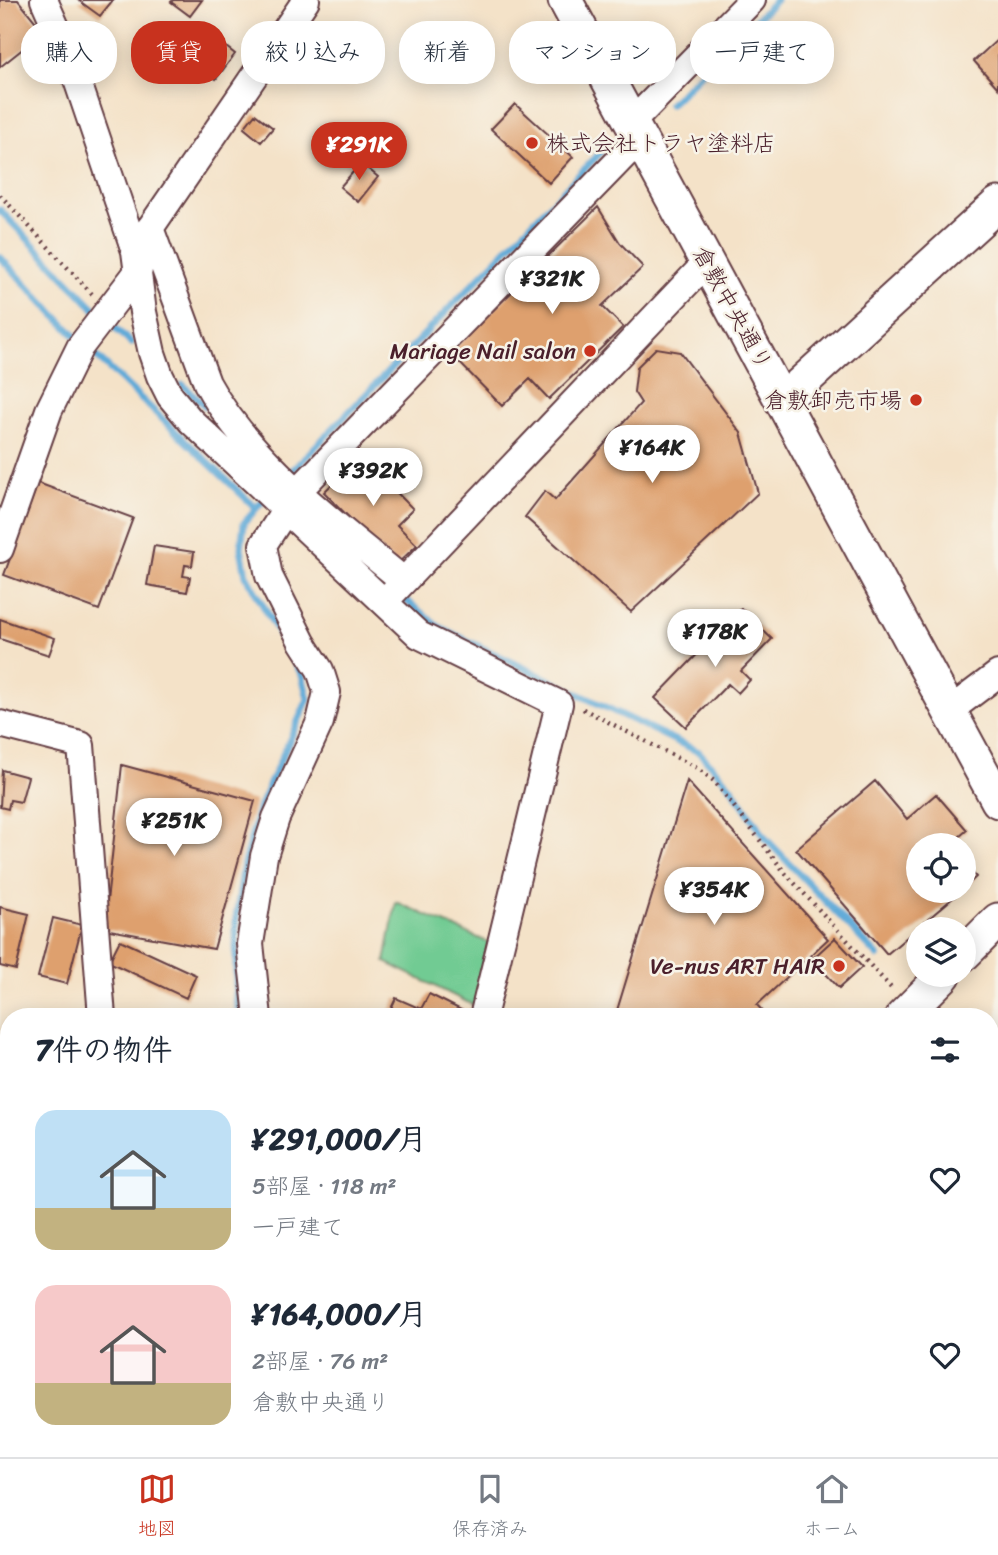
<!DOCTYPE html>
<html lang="ja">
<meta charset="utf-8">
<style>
body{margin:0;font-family:Sriracha,"Klee One",sans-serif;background:#f2f2f3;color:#1f2937;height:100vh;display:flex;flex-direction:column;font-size:26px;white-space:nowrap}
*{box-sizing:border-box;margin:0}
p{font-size:23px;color:#747a83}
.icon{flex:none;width:38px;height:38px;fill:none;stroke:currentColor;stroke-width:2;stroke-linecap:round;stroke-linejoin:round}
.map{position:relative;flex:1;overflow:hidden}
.sheet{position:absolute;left:0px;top:1008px;width:999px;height:450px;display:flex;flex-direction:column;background:#fff;border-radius:28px 28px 0 0;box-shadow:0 4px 18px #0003}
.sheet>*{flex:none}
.top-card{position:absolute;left:21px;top:21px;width:957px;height:63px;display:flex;gap:14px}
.fabs{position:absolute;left:906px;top:833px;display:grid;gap:14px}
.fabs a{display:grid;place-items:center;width:70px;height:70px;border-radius:50%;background:#fff;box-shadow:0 4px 18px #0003;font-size:35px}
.price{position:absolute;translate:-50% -60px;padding:0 16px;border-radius:24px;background:#fff;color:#222;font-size:23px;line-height:46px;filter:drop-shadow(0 2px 4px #0008)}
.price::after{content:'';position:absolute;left:50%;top:42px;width:21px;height:16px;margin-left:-10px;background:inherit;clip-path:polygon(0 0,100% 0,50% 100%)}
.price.on{background:#c8321e;color:#fff}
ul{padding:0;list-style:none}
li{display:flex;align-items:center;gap:21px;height:175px;padding:0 35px}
li span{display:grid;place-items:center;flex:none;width:196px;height:140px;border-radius:21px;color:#555}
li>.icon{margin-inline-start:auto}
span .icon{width:84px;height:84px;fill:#fffc;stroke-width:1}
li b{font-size:30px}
h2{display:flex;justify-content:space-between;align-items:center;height:84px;padding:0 35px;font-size:30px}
.pill{padding:0 24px;border-radius:28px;background:#fff;box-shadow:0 4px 18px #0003;font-size:24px;line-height:63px}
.pill.on{background:#c8321e;color:#fff}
.menu{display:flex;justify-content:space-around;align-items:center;height:98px;border-top:2px solid #e0e1e3;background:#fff;font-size:19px;color:#747a83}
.menu a{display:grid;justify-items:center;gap:4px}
.menu .on{color:#c8321e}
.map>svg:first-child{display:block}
</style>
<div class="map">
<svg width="998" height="1457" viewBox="0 0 998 1457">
<rect width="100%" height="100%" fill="#f7f3e8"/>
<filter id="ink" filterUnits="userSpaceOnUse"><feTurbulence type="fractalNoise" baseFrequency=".0143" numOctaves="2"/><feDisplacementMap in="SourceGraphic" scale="14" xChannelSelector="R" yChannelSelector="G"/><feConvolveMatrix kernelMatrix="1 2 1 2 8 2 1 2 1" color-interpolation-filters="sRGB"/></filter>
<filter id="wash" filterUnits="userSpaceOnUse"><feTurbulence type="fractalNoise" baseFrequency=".00686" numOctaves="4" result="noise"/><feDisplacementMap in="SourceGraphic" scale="28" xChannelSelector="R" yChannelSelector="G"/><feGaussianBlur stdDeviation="1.57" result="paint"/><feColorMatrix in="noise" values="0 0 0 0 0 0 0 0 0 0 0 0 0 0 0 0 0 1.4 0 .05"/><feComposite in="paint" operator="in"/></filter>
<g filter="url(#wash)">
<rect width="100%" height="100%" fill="#f4e2c8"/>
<!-- green -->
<path fill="#71cb93" stroke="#5e755f" stroke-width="2" d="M396,902l94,41 -15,63 -90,-44z
M990,1060h8v397h-479l7,-8h464z"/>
<!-- forest -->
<path fill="#5caf7d" stroke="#536754" stroke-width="2" d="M991,1167l7,7v101l-7,-6z
M526,1449h85l1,2 -6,6h-87z"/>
<!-- water -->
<path fill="#60aad8" stroke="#556482" stroke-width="2" d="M611,1449h36l-3,3 1,5h-39z"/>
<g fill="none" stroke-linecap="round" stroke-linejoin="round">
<!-- stream -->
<path stroke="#60aad8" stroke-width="7" d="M670,104l106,-104
M0,210l95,99 36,34
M0,257l76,80 180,171
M183,385l22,21
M288,475l312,-322
M359,560l31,28
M399,595l40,32 260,125 32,35 35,52 112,117
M240,1017l-4,-17v-82l8,-54 16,-58 48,-107 -6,-24 -56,-100 -5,-27 3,-25 21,-25
M990,1034l8,1
M234,1457l1,-8"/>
</g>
<g id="blocks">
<!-- building -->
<path fill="#dea06e" d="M0,0h18l26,32 -44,35z
M78,0h35l-13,16z
M173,0h29l-12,16 -19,-14z
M208,33l27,21 -19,25 -27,-21z
M998,39v49l-24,-27z
M515,104l58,53 -24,26 -58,-54z
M255,114l18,14 -12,14 -17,-14z
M361,163l17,14 -20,25 -18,-15z
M598,207l22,36 23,24 -41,39 21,21 -74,72 -19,-20 -28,27 -52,-53z
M656,348l24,4 61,81 17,60 -127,119 -106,-95 20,-26 10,9 86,-97 -7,-11 3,-25z
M361,456l52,53 -16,16 20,20 -21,20 -72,-73z
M38,483l95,35 -34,92 -95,-35z
M154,546l40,6 -2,14 -7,-1 -2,11 7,1 -3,15 -40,-7z
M741,609l31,30 -31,32 9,9 -12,13 -10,-9 -42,43 -31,-29z
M0,619l55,19 -6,17 -49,-16z
M122,765l133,36 -41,148 -110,-20z
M2,770l26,7 -7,25 -11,-2 -2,9 -8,-2z
M687,781l141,158 -71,66 11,12h-153z
M875,781l32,38 29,-25 31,36 -17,15h-31v46h42l-74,63 -91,-105z
M964,863l12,14 -12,11z
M0,907l29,7 -13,56 -16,-4z
M53,918l29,7 -15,59 -29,-7z
M835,938l27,29 -23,21 -27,-29z
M120,940l76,35 -10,23 -77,-36z
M429,994l36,18 -3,5h-75l9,-19 25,11z
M990,1062l8,9v80l-8,7z
M998,1377v80h-68l7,-8h53v-63z
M9,1429v20h33l-4,8h-28l-10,-5v-5z
M93,1449h27l5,2 -4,6h-32z
M349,1449h22l12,8h-40z
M379,1449h21l-5,8z
M713,1449h114l-2,2 6,6h-125z"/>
</g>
</g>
<g filter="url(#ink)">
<use href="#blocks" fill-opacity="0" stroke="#643c43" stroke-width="2"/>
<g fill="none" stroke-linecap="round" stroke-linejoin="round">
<defs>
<path id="service" d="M0,1188l9,5"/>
<path id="minor" d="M44,0l26,59 65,192 8,61 9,41 8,23 10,20 21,25 228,214 140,69 -76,313
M632,122l120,-122
M150,228l57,155c42,78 130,142 197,198
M140,243l166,-243
M0,549l49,-139 31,-63 59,-77
M384,602l323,-340
M949,711l49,-37
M0,724l81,21 21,272
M258,1017l-8,-73 14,-88 12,-38 44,-96 7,-30 -7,-22 -18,-28 -33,-66 -6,-31 35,-54 343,-353
M990,1048h8
M0,1241l9,-16
M0,1313l9,5
M150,1449l10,8
M253,1457l1,-8"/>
<path id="tertiary" d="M565,0l433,801
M783,400l215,-196
M964,954l34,-34
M902,1017l42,-42
M466,1457l8,-8"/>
</defs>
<!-- service casing -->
<use href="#service" stroke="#643c43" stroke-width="18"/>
<!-- minor casing -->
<use href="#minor" stroke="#643c43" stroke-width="30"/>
<!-- tertiary casing -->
<use href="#tertiary" stroke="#643c43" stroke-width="37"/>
<!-- path -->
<path stroke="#643c43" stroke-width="4.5" stroke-dasharray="2 5" stroke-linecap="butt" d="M0,195l92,99
M583,709l116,60 16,13 71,92 107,116
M990,1234l8,7
M990,1290l7,20
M895,1449l3,8
M652,1457l7,-8
M684,1457l7,-8"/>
<!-- service -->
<use href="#service" stroke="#fff" stroke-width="14"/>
<!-- minor -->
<use href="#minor" stroke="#fff" stroke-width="26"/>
<!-- tertiary -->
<use href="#tertiary" stroke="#fff" stroke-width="33"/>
</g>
</g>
<!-- markers -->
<g fill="#c8321e" stroke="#f7f3e8" stroke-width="2.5">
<circle cx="532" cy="143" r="7"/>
<circle cx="590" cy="351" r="7"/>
<circle cx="916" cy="400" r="7"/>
<circle cx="839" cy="966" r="7"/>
</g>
<g text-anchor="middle" stroke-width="5" stroke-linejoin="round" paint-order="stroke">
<!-- poi labels -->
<g font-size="23" fill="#4a1f2b" stroke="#f7f3e8" text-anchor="end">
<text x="546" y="151" text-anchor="start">株式会社トラヤ塗料店</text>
<text x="576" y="359">Mariage Nail salon</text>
<text x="902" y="408">倉敷卸売市場</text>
<text x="825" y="974">Ve-nus ART HAIR</text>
</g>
<!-- street labels -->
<g font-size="23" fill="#4a1f2b" stroke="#f7f3e8">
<text transform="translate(733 308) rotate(61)" y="8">倉敷中央通り</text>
</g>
</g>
</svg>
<div class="fabs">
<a><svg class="icon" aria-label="locate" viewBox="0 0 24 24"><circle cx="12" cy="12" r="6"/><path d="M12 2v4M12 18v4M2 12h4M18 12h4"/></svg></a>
<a><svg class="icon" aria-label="layers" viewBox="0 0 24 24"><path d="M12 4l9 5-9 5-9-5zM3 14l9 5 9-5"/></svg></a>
</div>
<b class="price on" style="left:359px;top:182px">¥291K</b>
<b class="price" style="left:552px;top:316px">¥321K</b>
<b class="price" style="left:652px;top:485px">¥164K</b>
<b class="price" style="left:373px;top:508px">¥392K</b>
<b class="price" style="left:715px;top:669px">¥178K</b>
<b class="price" style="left:174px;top:858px">¥251K</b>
<b class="price" style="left:714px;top:927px">¥354K</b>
<div class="top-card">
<a class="pill">購入</a>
<a class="pill on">賃貸</a>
<a class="pill">絞り込み</a>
<a class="pill">新着</a>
<a class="pill">マンション</a>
<a class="pill">一戸建て</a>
</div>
<section class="sheet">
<h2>7件の物件<svg class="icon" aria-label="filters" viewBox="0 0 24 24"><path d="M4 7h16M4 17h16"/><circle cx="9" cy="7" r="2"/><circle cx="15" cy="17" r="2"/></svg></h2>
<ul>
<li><span style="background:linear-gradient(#bfe0f5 70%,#c2b280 0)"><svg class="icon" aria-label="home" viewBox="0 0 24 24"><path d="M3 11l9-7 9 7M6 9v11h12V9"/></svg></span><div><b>¥291,000/月</b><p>5部屋 · 118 m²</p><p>一戸建て</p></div><svg class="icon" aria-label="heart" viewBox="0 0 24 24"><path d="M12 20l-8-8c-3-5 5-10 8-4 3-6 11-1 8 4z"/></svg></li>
<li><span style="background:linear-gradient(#f6c9c9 70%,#c2b280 0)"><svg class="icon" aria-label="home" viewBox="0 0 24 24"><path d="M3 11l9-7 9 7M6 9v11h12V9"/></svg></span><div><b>¥164,000/月</b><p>2部屋 · 76 m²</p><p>倉敷中央通り</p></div><svg class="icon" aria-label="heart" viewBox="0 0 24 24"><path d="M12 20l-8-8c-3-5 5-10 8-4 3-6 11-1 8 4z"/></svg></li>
</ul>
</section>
</div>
<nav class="menu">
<a class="on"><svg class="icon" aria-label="map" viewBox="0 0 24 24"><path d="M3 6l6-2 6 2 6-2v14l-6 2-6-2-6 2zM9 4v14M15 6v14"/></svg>地図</a>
<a><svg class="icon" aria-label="saved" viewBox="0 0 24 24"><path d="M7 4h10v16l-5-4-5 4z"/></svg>保存済み</a>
<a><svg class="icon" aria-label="home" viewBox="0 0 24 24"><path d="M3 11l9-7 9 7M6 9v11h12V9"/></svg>ホーム</a>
</nav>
